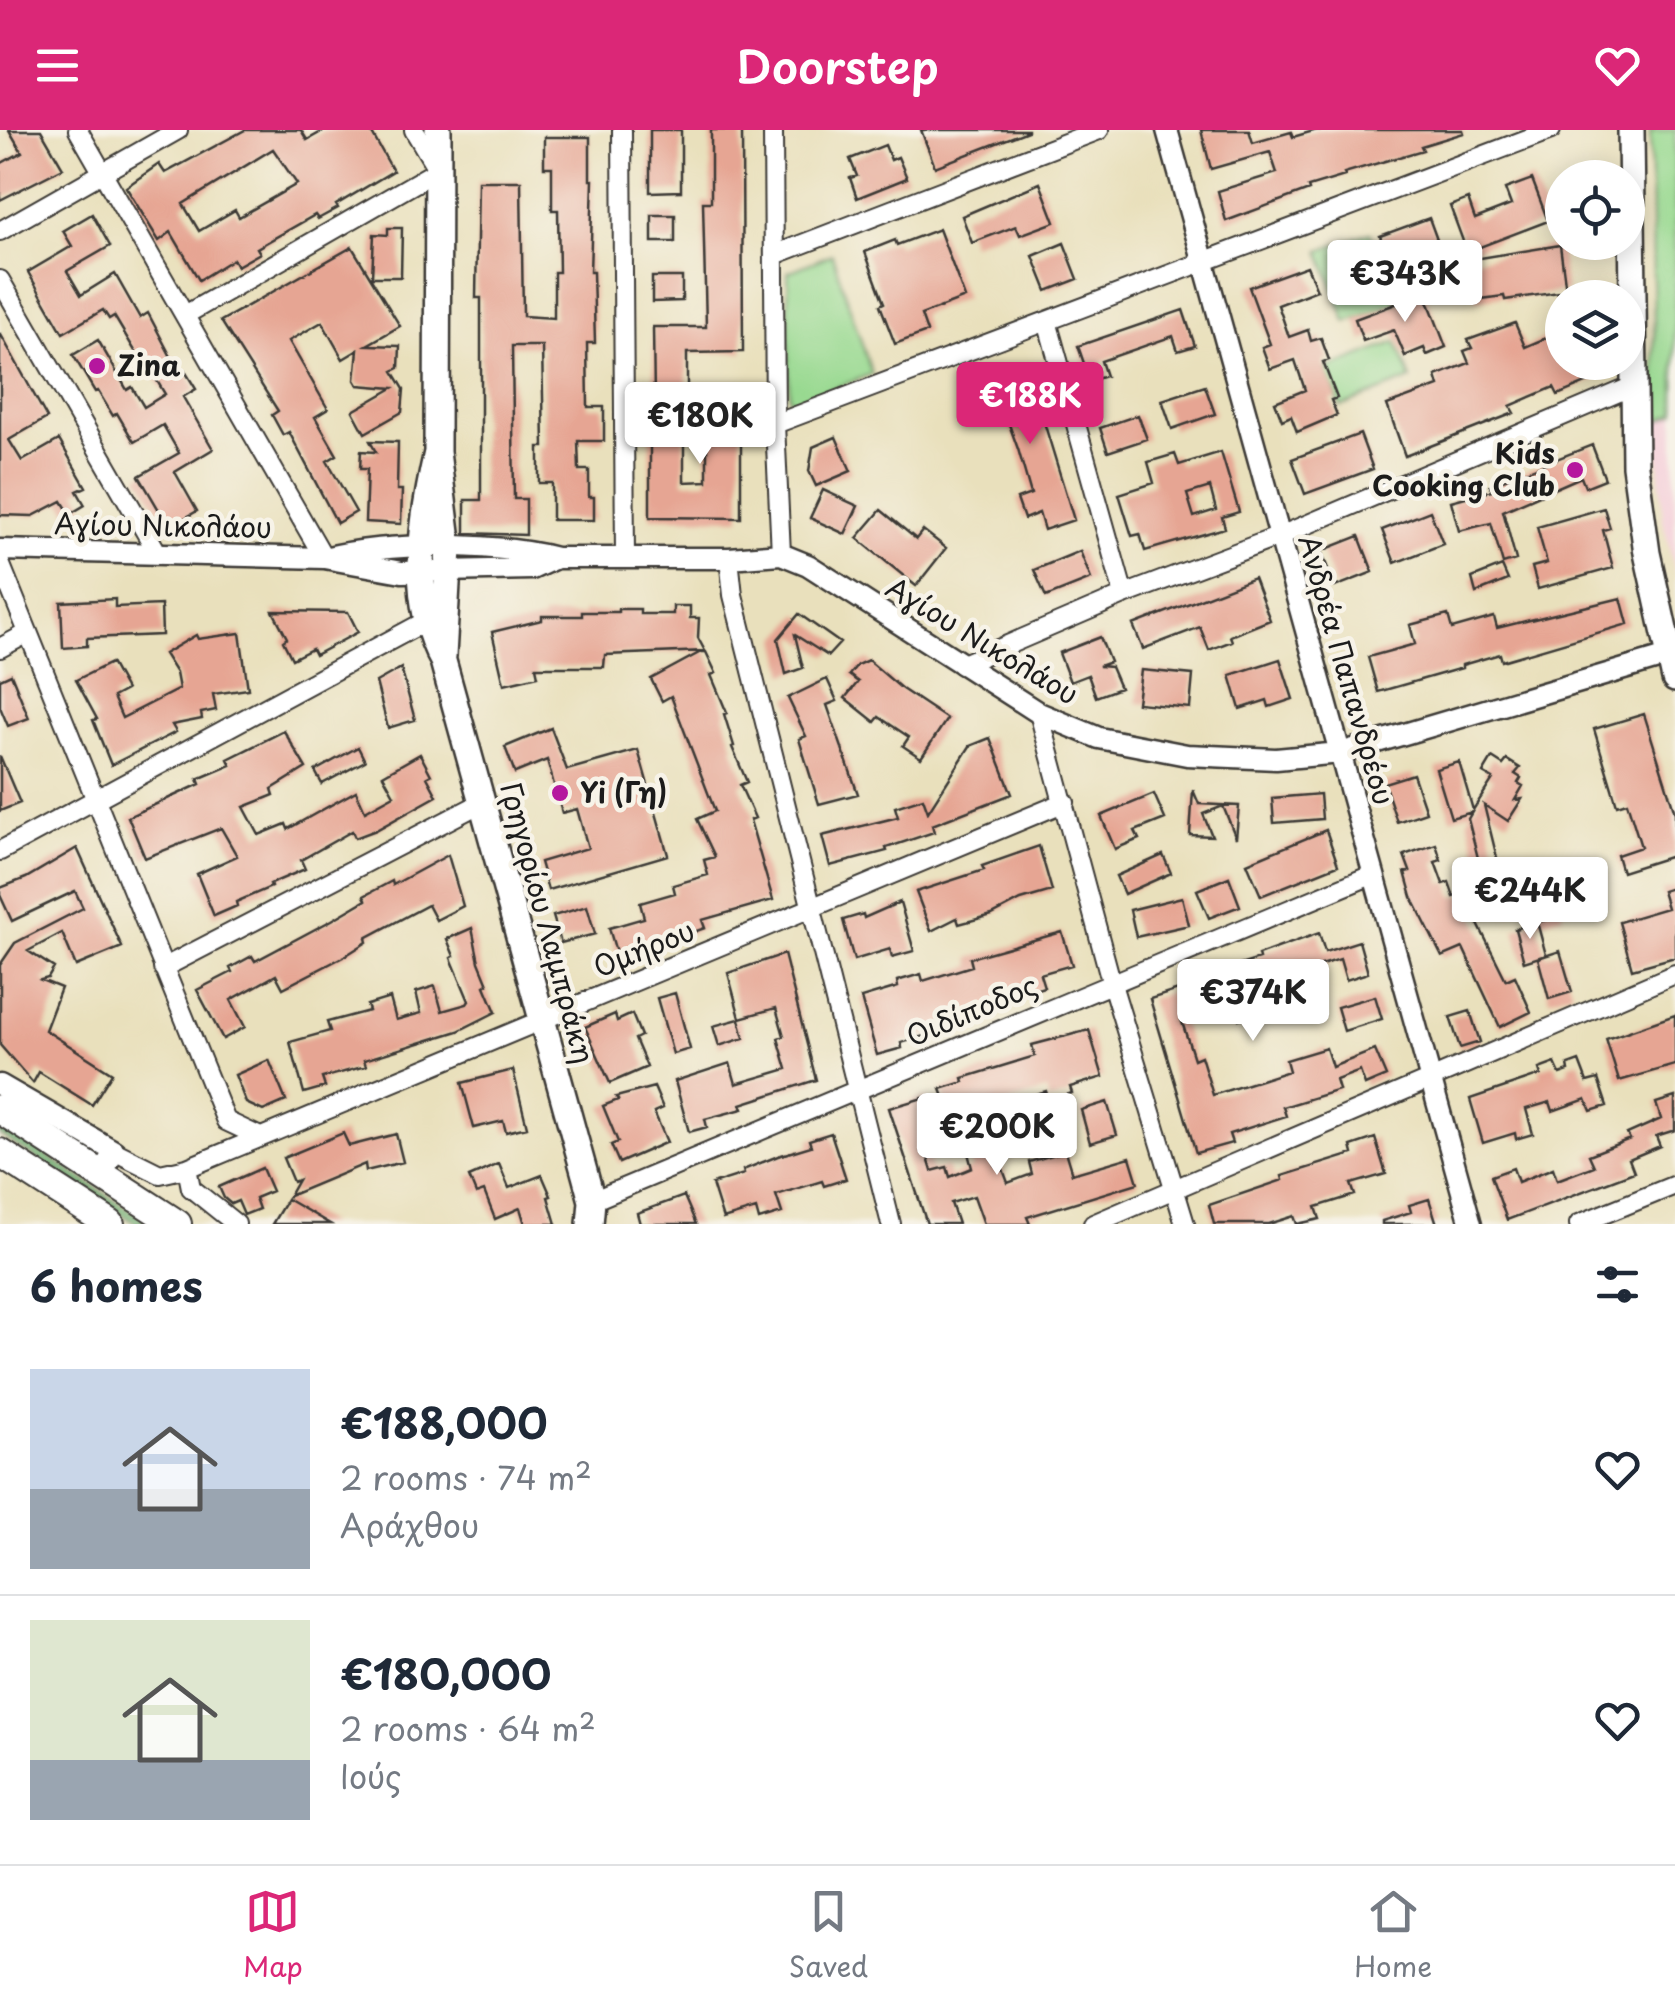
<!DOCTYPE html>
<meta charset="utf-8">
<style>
body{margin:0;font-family:"Playpen Sans",sans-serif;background:#f2f2f3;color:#1f2937;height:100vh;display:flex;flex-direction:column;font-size:38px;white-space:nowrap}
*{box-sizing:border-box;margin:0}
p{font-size:32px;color:#747a83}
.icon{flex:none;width:55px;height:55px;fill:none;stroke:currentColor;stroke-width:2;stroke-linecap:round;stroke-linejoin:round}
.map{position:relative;height:1094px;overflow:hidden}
.sheet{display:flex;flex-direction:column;background:#fff;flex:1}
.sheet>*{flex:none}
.fabs{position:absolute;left:1545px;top:30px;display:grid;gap:20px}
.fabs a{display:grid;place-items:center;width:100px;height:100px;border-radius:50%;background:#fff;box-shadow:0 5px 25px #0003;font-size:50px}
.price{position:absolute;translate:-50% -85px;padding:0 22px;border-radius:10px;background:#fff;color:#222;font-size:32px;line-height:65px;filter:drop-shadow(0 2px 5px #0008)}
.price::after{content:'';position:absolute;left:50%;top:60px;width:30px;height:22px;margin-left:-15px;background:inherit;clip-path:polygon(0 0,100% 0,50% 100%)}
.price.on{background:#db2777;color:#fff}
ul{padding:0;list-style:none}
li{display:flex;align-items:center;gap:30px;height:250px;padding:0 30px}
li+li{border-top:2px solid #e0e1e3}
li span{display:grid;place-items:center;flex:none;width:280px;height:200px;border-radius:0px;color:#555}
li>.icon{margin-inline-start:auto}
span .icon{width:120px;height:120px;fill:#fffc;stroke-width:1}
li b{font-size:42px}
h2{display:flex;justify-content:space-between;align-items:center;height:120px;padding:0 30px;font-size:42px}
header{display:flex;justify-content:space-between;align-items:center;height:130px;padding:0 30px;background:#db2777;color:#fff;font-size:45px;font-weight:600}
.dock{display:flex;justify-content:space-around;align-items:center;height:140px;border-top:2px solid #e0e1e3;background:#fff;font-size:28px;color:#747a83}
.dock a{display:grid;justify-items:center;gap:5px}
.dock .on{color:#db2777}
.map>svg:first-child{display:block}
</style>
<header><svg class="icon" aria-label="menu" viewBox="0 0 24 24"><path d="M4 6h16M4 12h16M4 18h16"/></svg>Doorstep<svg class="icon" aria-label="heart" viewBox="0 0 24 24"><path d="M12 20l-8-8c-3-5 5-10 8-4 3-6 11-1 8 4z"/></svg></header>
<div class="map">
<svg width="1675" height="1094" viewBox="0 0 1675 1094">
<rect width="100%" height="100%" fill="#f7f3e8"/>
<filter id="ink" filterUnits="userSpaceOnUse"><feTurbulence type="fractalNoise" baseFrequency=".01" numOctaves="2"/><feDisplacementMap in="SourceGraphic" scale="20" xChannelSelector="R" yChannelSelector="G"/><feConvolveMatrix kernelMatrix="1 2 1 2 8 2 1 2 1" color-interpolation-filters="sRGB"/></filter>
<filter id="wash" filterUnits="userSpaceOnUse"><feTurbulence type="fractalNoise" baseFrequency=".0048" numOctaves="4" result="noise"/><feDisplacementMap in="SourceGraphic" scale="40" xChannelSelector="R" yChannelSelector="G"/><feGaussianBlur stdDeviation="2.25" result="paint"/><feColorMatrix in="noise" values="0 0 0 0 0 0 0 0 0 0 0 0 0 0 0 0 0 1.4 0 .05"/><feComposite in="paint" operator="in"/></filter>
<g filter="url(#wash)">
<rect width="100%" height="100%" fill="#e9e0bc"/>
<!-- built -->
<path fill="#f5cfda" d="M1675,283v161l-12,-54 -7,-98z"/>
<!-- green -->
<path fill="#98d990" stroke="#5a7a56" stroke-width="2.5" d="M1650,0h25v283l-19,9z
M1370,102l27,71 -51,19 -26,-71z
M832,124l40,120 -75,29 -8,-5 -1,-126z
M1396,212l15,37 -70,28 -15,-37z"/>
<!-- forest -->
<path fill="#7ab97a" stroke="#4b6a4b" stroke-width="2.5" d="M0,995l152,99h-15l-137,-89z"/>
<g id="blocks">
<!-- building -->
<path fill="#e6a593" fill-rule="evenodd" d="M9,0h32l22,38 -63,32v-36l22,-12z
M245,0h56l6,10 18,-10h45l23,41 -57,34 2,3 -20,11 -3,-4 -58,33 3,5 -23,13 -4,-7 -34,21 -28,-48 -12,9 -33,-54 33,-23 6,9zM273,19l24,35 -58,33 -4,-7 -36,21 -16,-27z
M650,0h31v61l-31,1z
M711,0h31l1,222 -56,1v47h-33l-1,-73h53l-3,-125h8z
M921,0h107v1l-93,36z
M1201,0h48l4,13 38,-11 2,5 24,-7h146l1,3 -43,13 2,4 -79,23 1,3 -37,11 1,3 -83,31 -8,-30 59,-18 -7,-21 -59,17z
M544,7h46v43h3l-3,92h3l2,71h-8l1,64h16v34h-26l1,29h10v27h5v23h-42v-37h-13v-36h5l-2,-101h-30l2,153h12v36l-61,-2v-33h16v-202h-5l2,-117h43l2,135 31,2v-46h5l-1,-62h-6v-43h-8z
M885,15l6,15 7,-3 9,21 -50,20 -7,-20 7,-2 -7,-17z
M1532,49l16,42 -81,31 -17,-46 18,-7 7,20 36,-14 -6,-16z
M1040,53l15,39 -35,13 -4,-9 -44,17 -10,-27z
M92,84l18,32 -43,25 14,24 34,-21 25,44 8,-5 32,61 5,-3 11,18 -13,8 30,52 -38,23 22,39 -28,16 -30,-51 40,-23 -16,-28 -29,17 -17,-29 -4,3 -15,-25 -3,1 -22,-37 25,-15 29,50 5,-3 12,20 21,-13 -21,-35 -3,2 -27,-45 -5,3 -6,-9 -40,23 -35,-61 44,-26 -9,-15z
M652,85h23v27h-23z
M1429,88l23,63 -9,3 -12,-28 -10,5 -5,-14 -28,10 -8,-21z
M388,98h14l-1,49h-29l2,-43 14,1z
M939,99l26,69 -44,17 6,17 -32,12 -15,-39 4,-2 -19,-51 30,-12 2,5z
M1064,113l14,36 -31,12 -14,-35z
M1560,115l6,46 -61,9 -1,-4 -30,4 -6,-40z
M352,117l48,79 -33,19 33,1 -1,22 -6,3 11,18 -2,23 -37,21 -12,-22 40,-23 -35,-3 -3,-5 3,-30 -15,9 -21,-37 -33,19 39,68 -13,8 22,38 -10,6 29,51 -19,11 -48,-91 -6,3 -11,-20 6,-4 -57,-90z
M1307,136l10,24 -39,15 11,32 19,-7 3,11 10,-3 8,22 -6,2 14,36 -6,2 6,15 -40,17 -6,-16 -9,4 -7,-18 30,-12 -10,-30 -25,9 -8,-22 8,-3 -21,-57z
M652,147h30v24l-30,1z
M1425,163l21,54 -19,8 -3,-7 -19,8 -11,-26 -31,11 -8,-22z
M1183,180l12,36 -17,5 -5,-15 -72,25 5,15 -16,5 -12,-35z
M1515,193l10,24 23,-10 14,25h38l-2,16 -40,17 -4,-8 -44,19 4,7 -109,43 -18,-51 52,-19 -3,-10 33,-13 -5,-12 8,-3 -4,-8z
M0,203l47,85 -38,22 13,21 37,-21 27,47 -9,4 8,14 -15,9 -8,-13 -29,15 -33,-1z
M1028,240l46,150 -30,10 -5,-17 -15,6 -7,-20 14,-5 -13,-45 -12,-33 -15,5 -11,-38z
M1205,256l10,28 -43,15 -10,-29z
M741,259v129l-91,-1v-86h34v51l23,-1v-55h4v-36z
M1138,285l9,24 -39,13 -8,-24z
M1360,304l13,35 -68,25 -13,-35z
M836,307l15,34 -35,15 -7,-15 4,-24z
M370,311l28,1 -1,48h5l-1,34 -36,-2 2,-53h-7l1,-18 15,1z
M1592,315l13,34 -20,8 -4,-10 -78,34 13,49 -13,4 -12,-41 -32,8 -8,-30 41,-11 -2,-5z
M1221,322l18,60 -17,5 3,11 -80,23 -5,-17 -8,2 -13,-42 35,-11 -6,-21 27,-8 4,11zM1210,357l6,23 -22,7 -7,-23z
M823,360l35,16 -13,28 -35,-16z
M1604,378l6,20 -7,2 10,38 -75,21 -6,-22 15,-4 -10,-36z
M881,380l35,29 7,-9 23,18 -30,38 -59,-48z
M1430,381l13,33 -48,19 -13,-33z
M1359,406l14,36 -38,15 -14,-36z
M1080,421l11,28 -45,18 -12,-27z
M1502,436l6,14 -32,13 -4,-15z
M1254,448l16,42 -40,16 2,5 -23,9 -9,-23 -57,22 -10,-24z
M1621,468l7,26 -126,37 -2,-7 -38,11v3l-84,24 -10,-35 47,-13 -5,-19 38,-10 4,14 42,-12 3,11z
M115,469v8l46,-2 1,30 -75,3v8l-24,2 -2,-46z
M673,476h17v12h9l-1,20 7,13 -100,4 -1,12h-68l2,9 -34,8 -12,-52 50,-12v-4h40v-4h36v-3h22v5h33z
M273,481l75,1 10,20 -43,23 -3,-6 -20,10 -9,-18 4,-3z
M799,484l41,29 -12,13 -33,-21 8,33 -17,6 -8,-35z
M240,503l8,56 -35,5 3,16 -15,3 1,6 -30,6 4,7 -65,33 -18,-45 4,-1 -21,-39 35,-17 15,27 -13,7 9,21 57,-29 -3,-16 -12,-19 32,-19 2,4z
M1100,507l10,25 -11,4 12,1 9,21 -24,9 -8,-22 -18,7 -11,-29z
M701,522h5l10,21 -5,2 16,38 -3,1 10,32 -2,1 15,35 -7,3 15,33 -5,2 23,80 -71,20 3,8 -87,31 -9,-31 35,-10 -4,-15 35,-10 -2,-8 35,-10 -4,-15 11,-3 -18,-38 18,-8 -44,-115 -9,5 -11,-22z
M1280,529l13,40 -24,8 -2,-7 -27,9 -10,-34z
M868,530l34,29 45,30 -26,39 -18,-12 6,-9 -30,-20 -4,5 -30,-24 13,-16 -9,-7 8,-10z
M401,538l14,52 -27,8 -12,-46z
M1141,540l52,5 -3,33 -53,-5z
M11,544l18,44 -21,8 -8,-19v-28z
M827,549l10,22 -10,4 31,89 -39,10 -20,-65 7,-3 -18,-38z
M1644,584l31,99v42l-53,17 -5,-17 24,-8 -14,-45 -10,3 -23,-76z
M551,598l16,42 71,-20 30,105 -120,35 -8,-28 48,-14 -11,-39 -15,4 -15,-53 -32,13 -10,-26z
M284,601l22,37 -34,21 2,6 -30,12 15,28 27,-11 2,5 68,-38 9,20 29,-16 -11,-20 37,-21 11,21 -4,2 10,19 -61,34 -21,8 -3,-7 -51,29 4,9 -35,15 1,3 -35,15 1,4 -23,10 -17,-42 40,-18 -16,-28 -76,30 -17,-41 72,-33 -2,-5 33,-14 -3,-6z
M990,608l22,56 -80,31 2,7 -48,16 1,3 -57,15 -8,-30 76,-19 -3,-10 28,-9 5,14 42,-66z
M358,617l7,14 -43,23 -7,-13z
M0,626l20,47 -20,8z
M1492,628l11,7 4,-5 13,8 -5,6 6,4 -3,5 5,3 -8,14 7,-1 -14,22 -24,-16 13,53 -18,4 -11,-43 4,-7 -21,6 -15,-49 23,-7 14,48 20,-31 -10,-6z
M1413,644l13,38 -29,10 -13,-39z
M1193,660l6,14 40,2 -3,32 -13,-32 -20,8 9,22 -22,-1z
M1154,664l11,25 -30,12 4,8 -24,10 -14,-33z
M1320,664l2,25 -48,4 -2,-25z
M1326,700l12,35 -77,31 -14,-33z
M1436,714l5,16 -6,2 8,22 6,-2 5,15 9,-3 43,86 9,-4 16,36 -31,15 -37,-79 -21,9 -30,-60 -7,-25 5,-1 -6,-16z
M1039,716l13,45 -31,9 -29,15 -33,9 -2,-6 -26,13 -15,-39 68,-22 -2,-4z
M77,718l45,99 -46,19 -14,-33 -34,18 26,17 -6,10 -7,2 20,8 -16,42 67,43 -20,32 -53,-33 -6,11 -33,-38v-80l15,-22 68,-35 -8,-17 -63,30 -12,-26v-7l26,-10z
M448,725l15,51 -27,14 -8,-15 -62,33 1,4 -22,14 -62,32 -7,-13 -45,25 14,27 -22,12 -26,-49 35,-18 -2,-4 22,-12 3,5 77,-41 34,-20 -2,-4 28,-15 1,4z
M1163,725l8,18 -47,21 -8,-18z
M1229,747l11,29 -31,12 -12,-28z
M1554,754l9,31 -32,9 -8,-32z
M1675,757v70l-43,12 -13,-47 48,-14 -5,-17z
M1182,767l7,28 -53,12 -6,-27z
M900,772l14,49 -22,6 -2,-8 -36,11 -11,-40 20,-6 1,4z
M587,776l8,28 -34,9 -8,-27z
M1537,792l9,33 -22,7 -9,-33z
M472,798l7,34 9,22 -3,2 11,26 -38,19 -94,29 2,6 -44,12 3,9 -21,6 -14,-51 40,-11 -3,-9 42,-11 -2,-6 23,-7 6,22 25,-7 -5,-21 19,-6 7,25 25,-7 2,-3 -18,-43 3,-2 -7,-17z
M1062,802l10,33 -32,9 4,13 -36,11 1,4 -73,25 1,5 -36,11 1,5 -25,7 -16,-57 37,-11 -1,-6 24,-7 2,7 49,-15 -2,-8z
M1319,803l6,19 34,-11 9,32 -22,7 -6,-21 -47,15 2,6 -41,13 6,20 -21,6 -5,-16 -53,16 13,40 7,-3 12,39 76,-24 -3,-11 40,-12 6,19 43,-17 11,26 -21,9 -5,-14 -24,9 3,10 -56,17 3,9 -57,18 3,9 -36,10 -46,-154 35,-11 -1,-5 75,-24 -1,-4z
M1560,821l12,41 -23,7 -11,-41z
M784,824l32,126 -75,24 2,5 -38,10 2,8 -18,5 -14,-51 55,-18 6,21 51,-15 -9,-31 6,-2 -8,-28 -36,10 -12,-45z
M675,863l15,56 -17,5 -16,-56z
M1375,866l7,23 -38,12 -7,-24z
M1470,881l10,31 -20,6 -10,-31z
M615,884l2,7 15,-7 9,22 -6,3 12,28 -37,16 -25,-56z
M1675,885v50l-56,16 -13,-42z
M739,889l5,19 -25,8 -6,-20z
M1089,900l14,47 -33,10 2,6 -23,8 -3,-10 -53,16 5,18 -20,6 -3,-9 -19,6 -15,-39 23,-7 -1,-4 72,-22 -3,-11z
M269,930l17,41 -23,10 -17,-8 -11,-28z
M1579,931l8,21 11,-3 9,27 -16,5 -5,-12 -33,12 -3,-9 -24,7 7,25 -17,5 -1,-6 -32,10 -13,-44 71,-24 -2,-6 16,-6 5,11 9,-3 -1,-6z
M513,940l14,57 -21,5 -3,-11 -29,7 -12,-45z
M654,957l9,21 -9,4 13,30 -48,21 -8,-18 7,-3 -15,-36 15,-6 -2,-3z
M926,967l11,36 -15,5 10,33 15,-4 3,10 22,-9 -4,-15 20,-8 8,21 5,-2 7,19 24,-9 -3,-12 36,-11 7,23 58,-17 8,26 -111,34 3,7h-46l-10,-28 -23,7 7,21h-31l-38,-116z
M1675,967v33l-19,6 4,10 -31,13 5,13 -127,48 -16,-44 22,-8 5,14 35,-14 4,12 37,-14 -5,-11 41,-16 -3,-5 34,-15 -5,-16z
M1107,972l10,33 -27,8 -9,-33z
M343,1003l6,13 47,-12 7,28 -37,9 -1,-7 -76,32 9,-16 -5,2 -10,-24z
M831,1003l15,46 -22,7 -2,-5 -46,14 6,18 -23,7 -3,-11 -33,10 -11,-35 32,-10 -1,-4 35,-14 33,-10 -2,-6z
M1375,1008l11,36 -35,10 4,11 -39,12 4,12 -23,5 -3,-8 -25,8h-55l-5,-19 74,-25 -1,-4 71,-22 -2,-8z
M499,1034l10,24 33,-13 9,21 -3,1 8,27h-31l-5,-16 -25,11 -11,-28 -8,3 -7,-17z
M262,1038l10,23 -17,7 4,11 -15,6 -6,-14 -7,3 -7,-6 -5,-11z
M684,1066l12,28h-56l-3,-11z
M287,1069l43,25h-58z
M1429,1069l8,25h-55v-3l29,-9 -2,-7z"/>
</g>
</g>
<g filter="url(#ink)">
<use href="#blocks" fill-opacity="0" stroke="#3b3934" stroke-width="2.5"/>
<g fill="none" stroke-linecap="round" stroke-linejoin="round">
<defs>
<path id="minor" d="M78,0l246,428
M622,0l3,429
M773,0l2,294 6,130
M0,101l178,-101
M774,125l325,-125
M0,150l157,272
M185,185l253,-145 -24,-40
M1047,191l77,274
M775,294l776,-294
M729,428l4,37 158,629
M0,433l226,558 34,16
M0,518l28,-15
M961,535l163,-70 156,-59 353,-150
M1039,583l72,268 74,243
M0,721l426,-230
M163,838l320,-166
M114,1021l46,23 27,-6 878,-366
M187,1038l4,20 45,36
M592,1071l782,-327
M1093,1094l582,-250
M1579,1094l96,-39"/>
<path id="tertiary" d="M1167,0l304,1094
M0,420l324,8 78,14 130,-3 24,-11
M324,428c63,-16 169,-16 232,0h173l52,-4 27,11 231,148 60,25 88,17 89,4 64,-6 335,-99
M0,955l114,66 -12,23"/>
<path id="secondary" d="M438,0l-1,322 12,96 -6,108
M1631,0l4,336 12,87 28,126
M437,322c-15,66 -29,147 6,209l142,514 7,26 -2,23"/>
<path id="primary" d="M0,979l177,115
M0,1023l110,71"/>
</defs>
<!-- minor casing -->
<use href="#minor" stroke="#3b3934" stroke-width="22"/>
<!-- tertiary casing -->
<use href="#tertiary" stroke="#3b3934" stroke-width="25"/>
<!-- secondary casing -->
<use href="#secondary" stroke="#3b3934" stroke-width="30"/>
<!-- primary casing -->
<use href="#primary" stroke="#3b3934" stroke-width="32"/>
<!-- minor -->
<use href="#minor" stroke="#fff" stroke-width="18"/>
<!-- tertiary -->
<use href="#tertiary" stroke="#fff" stroke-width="20"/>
<!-- secondary -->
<use href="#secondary" stroke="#fff" stroke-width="25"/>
<!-- primary -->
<use href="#primary" stroke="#fff" stroke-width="28"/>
</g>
</g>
<!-- markers -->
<g fill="#b5179e" stroke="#f7f3e8" stroke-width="4">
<circle cx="97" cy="236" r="10"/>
<circle cx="1575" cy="340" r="10"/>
<circle cx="560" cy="663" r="10"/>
</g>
<g text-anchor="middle" stroke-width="9" stroke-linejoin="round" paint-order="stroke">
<!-- poi labels -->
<g font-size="28" font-weight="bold" fill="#1c1c1c" stroke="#f7f3e8" text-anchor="start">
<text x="117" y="246">Zina</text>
<text x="1555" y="334" text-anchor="end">Kids<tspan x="1555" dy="32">Cooking Club</tspan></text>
<text x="580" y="673">Yi (Γη)</text>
</g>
<!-- street labels -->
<g font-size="28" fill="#1c1c1c" stroke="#f7f3e8">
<text transform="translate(163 396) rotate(1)" y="10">Αγίου Νικολάου</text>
<text transform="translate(982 511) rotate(31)" y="10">Αγίου Νικολάου</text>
<text transform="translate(1346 540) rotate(74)" y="10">Ανδρέα Παπανδρέου</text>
<text transform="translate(547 793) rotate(75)" y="10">Γρηγορίου Λαμπράκη</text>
<text transform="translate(644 819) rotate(-22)" y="10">Ομήρου</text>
<text transform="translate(972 881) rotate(-23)" y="10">Οιδίποδος</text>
</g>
</g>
</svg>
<div class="fabs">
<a><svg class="icon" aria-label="locate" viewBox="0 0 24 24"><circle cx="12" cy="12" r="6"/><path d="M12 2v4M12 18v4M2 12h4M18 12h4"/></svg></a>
<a><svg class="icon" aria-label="layers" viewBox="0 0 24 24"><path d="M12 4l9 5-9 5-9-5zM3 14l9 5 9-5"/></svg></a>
</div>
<b class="price" style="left:1405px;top:195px">€343K</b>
<b class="price on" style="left:1030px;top:317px">€188K</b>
<b class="price" style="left:700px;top:337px">€180K</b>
<b class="price" style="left:1530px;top:812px">€244K</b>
<b class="price" style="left:1253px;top:914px">€374K</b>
<b class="price" style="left:997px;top:1048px">€200K</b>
</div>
<section class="sheet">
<h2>6 homes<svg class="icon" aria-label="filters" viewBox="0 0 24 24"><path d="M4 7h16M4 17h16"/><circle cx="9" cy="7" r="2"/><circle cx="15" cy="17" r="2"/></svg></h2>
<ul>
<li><span style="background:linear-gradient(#c9d6e8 60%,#9aa5b1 0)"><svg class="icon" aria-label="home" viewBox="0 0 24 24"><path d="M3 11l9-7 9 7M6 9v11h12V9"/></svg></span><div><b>€188,000</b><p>2 rooms · 74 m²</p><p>Αράχθου</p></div><svg class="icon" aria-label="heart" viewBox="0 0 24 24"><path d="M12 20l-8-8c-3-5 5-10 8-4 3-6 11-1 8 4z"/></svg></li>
<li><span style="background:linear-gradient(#dfe7d0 70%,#9aa5b1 0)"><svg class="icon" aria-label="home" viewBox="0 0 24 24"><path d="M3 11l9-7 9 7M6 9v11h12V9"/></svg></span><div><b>€180,000</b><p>2 rooms · 64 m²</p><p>Ιούς</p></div><svg class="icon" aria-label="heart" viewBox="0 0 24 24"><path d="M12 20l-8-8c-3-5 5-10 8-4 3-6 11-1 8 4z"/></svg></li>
</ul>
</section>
<nav class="dock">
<a class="on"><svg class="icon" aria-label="map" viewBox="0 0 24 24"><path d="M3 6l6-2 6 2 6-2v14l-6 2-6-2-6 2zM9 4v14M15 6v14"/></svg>Map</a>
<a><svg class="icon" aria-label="saved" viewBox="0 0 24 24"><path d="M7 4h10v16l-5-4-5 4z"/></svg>Saved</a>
<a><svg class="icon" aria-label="home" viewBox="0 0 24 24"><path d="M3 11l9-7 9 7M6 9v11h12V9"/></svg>Home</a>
</nav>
